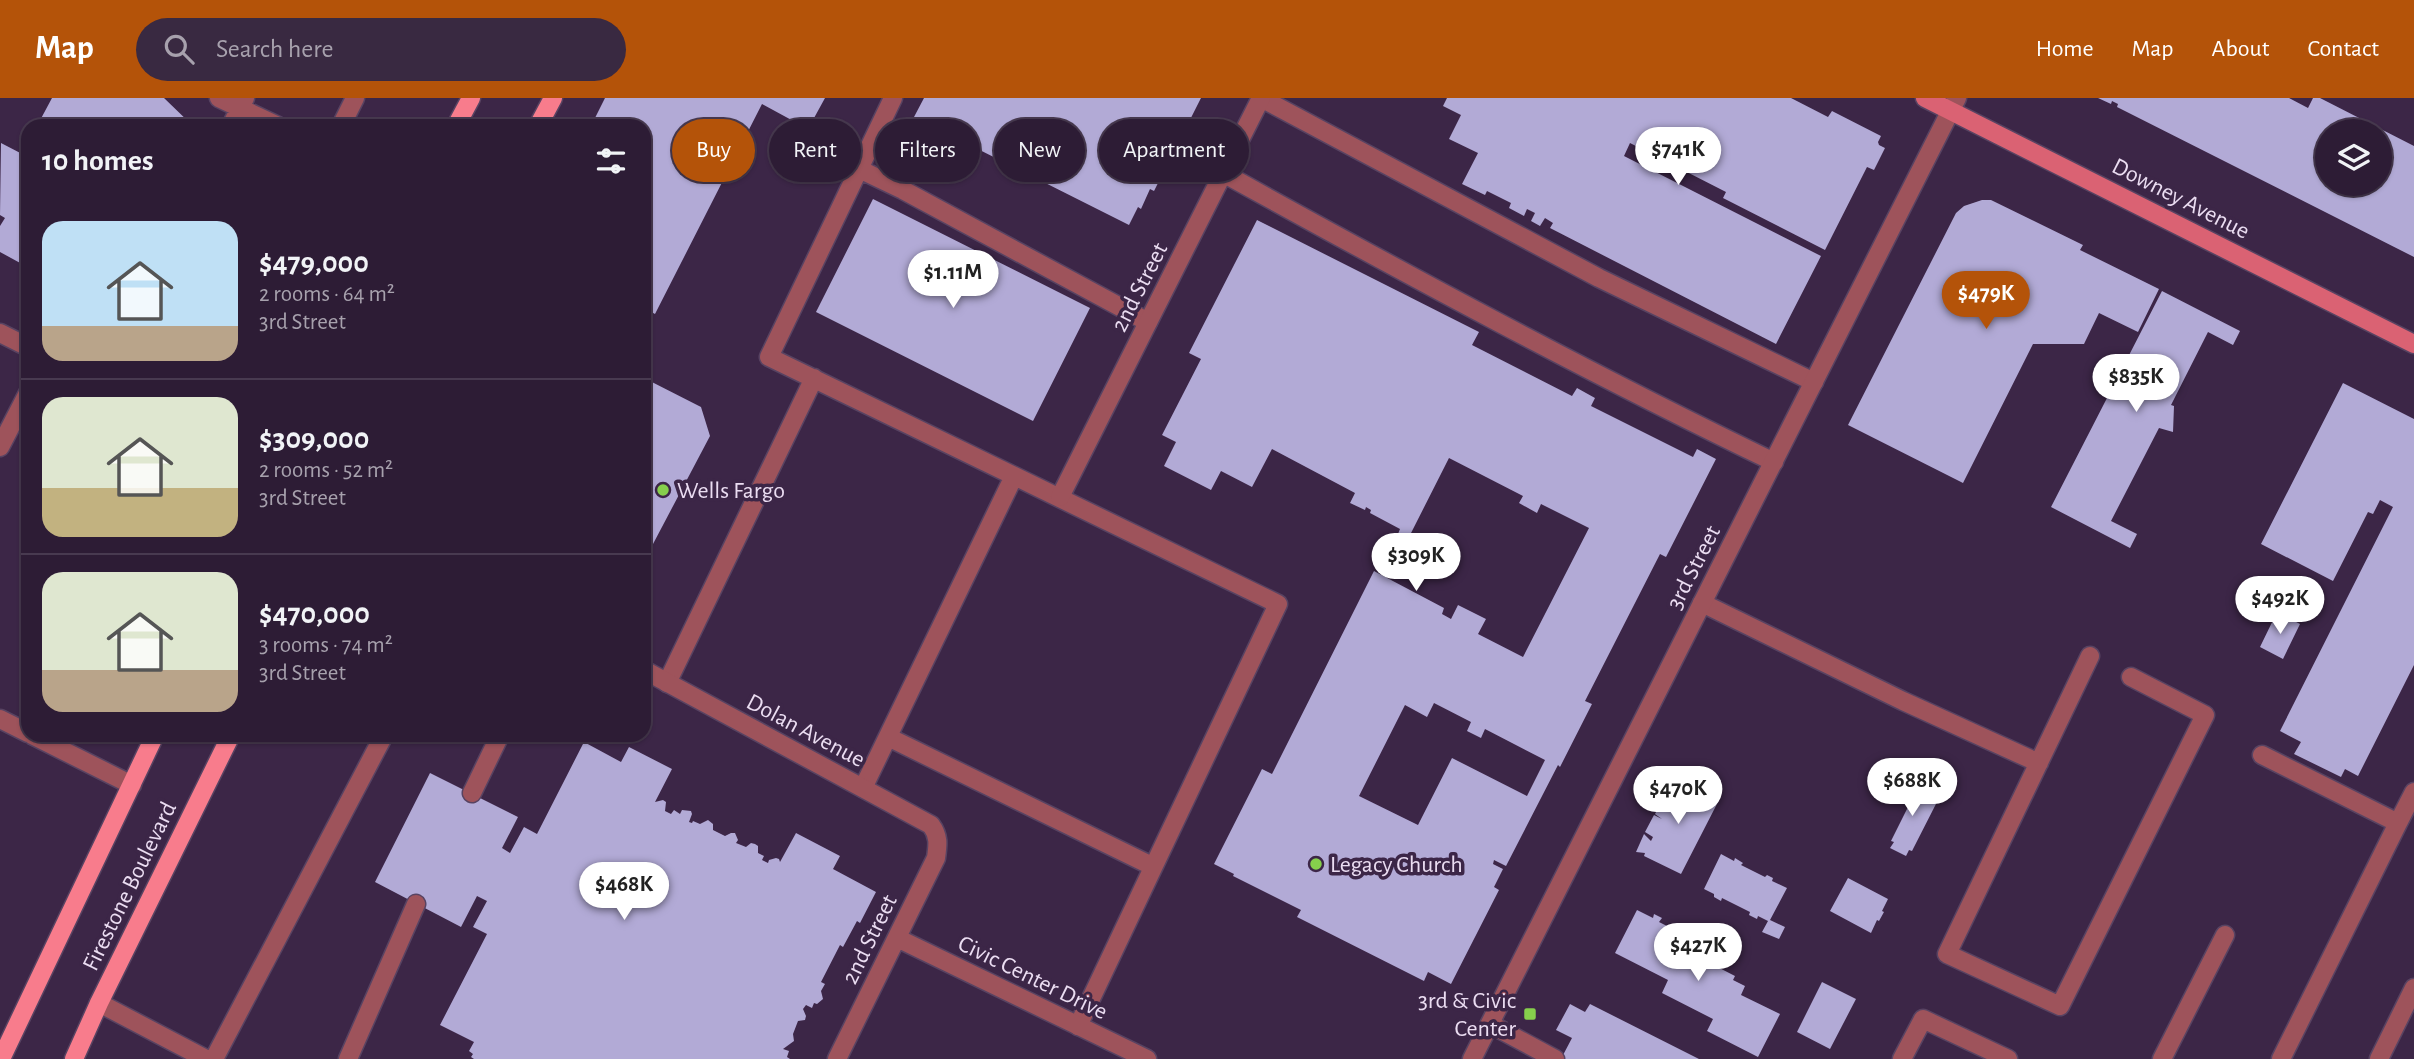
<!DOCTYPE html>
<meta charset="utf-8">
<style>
body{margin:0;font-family:"Alegreya Sans",sans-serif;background:#392941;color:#f1f3f6;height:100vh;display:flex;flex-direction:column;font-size:26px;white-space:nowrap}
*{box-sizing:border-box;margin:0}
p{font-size:23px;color:#a7a1ad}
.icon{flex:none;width:38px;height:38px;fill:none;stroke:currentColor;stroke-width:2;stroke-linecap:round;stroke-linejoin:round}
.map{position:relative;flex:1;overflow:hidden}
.drawer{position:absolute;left:21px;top:21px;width:630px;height:623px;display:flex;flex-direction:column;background:#2d1c35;border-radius:21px;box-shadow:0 2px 5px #0004,0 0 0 2px #483a50}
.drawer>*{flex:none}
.guide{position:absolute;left:672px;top:21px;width:665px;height:63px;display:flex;gap:14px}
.tools{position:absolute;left:2315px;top:21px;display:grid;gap:14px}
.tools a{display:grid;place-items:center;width:77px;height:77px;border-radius:50%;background:#2d1c35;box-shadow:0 2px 5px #0004,0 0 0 2px #483a50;font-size:35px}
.price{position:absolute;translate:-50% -60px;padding:0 16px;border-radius:24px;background:#fff;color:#222;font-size:23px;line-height:46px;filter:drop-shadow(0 2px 4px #0008)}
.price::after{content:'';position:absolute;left:50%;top:42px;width:21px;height:16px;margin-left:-10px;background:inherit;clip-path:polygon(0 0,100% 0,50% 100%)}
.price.current{background:#b45309;color:#fff}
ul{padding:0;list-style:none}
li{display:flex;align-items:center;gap:21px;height:175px;padding:0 21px}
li+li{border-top:2px solid #483a50}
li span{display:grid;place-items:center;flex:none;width:196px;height:140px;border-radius:21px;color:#555}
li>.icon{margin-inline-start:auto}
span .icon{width:84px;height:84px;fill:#fffc;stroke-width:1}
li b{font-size:30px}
h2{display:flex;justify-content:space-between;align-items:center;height:84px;padding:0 21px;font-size:30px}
.pill{padding:0 24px;border-radius:32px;background:#2d1c35;box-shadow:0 2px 5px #0004,0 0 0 2px #483a50;font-size:24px;line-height:63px}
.pill.current{background:#b45309;color:#fff}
header{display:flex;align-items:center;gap:42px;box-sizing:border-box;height:98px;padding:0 35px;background:#b45309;color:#fff}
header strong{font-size:33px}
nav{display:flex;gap:38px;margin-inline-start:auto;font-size:24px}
.search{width:490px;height:63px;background:#392941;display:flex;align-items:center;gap:18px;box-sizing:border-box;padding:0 24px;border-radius:38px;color:#a7a1ad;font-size:26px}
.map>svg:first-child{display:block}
</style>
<header>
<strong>Map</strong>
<div class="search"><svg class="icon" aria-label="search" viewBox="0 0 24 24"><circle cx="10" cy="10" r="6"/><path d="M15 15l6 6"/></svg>Search here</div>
<nav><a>Home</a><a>Map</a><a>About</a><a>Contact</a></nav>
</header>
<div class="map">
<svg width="2414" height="961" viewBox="0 0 2414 961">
<rect width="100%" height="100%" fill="#3c2647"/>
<!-- building -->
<path fill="#b2aad6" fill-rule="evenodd" d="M52,0h112l29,28h-156z
M605,0h220l-17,31 -46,-25 -107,210 -11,-6v-182h-53z
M924,0h277l-47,93 -4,-2 -9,20 -3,-2 -9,18 -215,-108z
M1447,0h344l37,19 4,-6 49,25 -3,6 1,3 6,3 -11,22 -7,-3 -42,83 -102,-52 3,-6 -96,-49 -6,13 197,100 -45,88 -226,-116 3,-5 -8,-5 -5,8 -9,-5 4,-8 -8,-4 -3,7 -15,-8 2,-5 -24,-12 -2,4 -23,-11 16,-31 -29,-14 12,-24 -18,-9z
M2098,0h191l19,10 5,-10h7l94,48v111l-297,-150 1,-3 -6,-3 -1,3zM2328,33h52v53h-52z
M1,45l27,14v118l-8,-6 2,-5 -22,-12v-26l5,-8 -5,-3z
M873,101l217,109 -57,113 -217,-109z
M1982,102h9l92,45 -3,5 79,39 -21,43 -39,-19 -15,31h-51l-70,139 -115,-58 108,-212 8,-7z
M1257,122l222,112 -7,13 100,51 5,-8 18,10 -4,8 102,51 4,-8 19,10 -50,98 -6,-3 -75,147 7,3 -32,63 -2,-2 -52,101 -12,-6 -1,4 10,5 -9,18 5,3 -48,94 -23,-12 -4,9 -127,-64 4,-7 -68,-34 1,-2 -20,-10 48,-95 10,5 102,-203 70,37 -2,6 9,5 7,-14 28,14 -8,15 45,23 66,-129 -48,-24 -4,9 -18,-10 4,-7 -74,-38 -41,81 -10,-5 2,-5 -30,-16 1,-3 -5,-3 -1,3 -15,-7 5,-10 -83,-44 -20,38 -31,-16 -10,19 -47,-24 12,-24 -14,-7 39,-76 -12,-6zM1434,605l37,19 -4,9 14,7 4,-9 60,31 -18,36 -75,-38 -34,67 -59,-29 46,-91 22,12z
M2162,193l78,40 -7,14 -25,-13 -37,73 3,1 -1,26 -14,-4 -48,93 26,13 -7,14 -79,-41z
M644,280l57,29 9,29 -57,108 -9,4z
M2343,285l71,36v246l-56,111 -13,-7 -4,8 -47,-23 7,-12 -21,-11 113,-224 -13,-7 -7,14 -5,-2 -35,69 -72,-37z
M2277,514l23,12 -17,35 -23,-12z
M584,644l37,20 8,-15 43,22 -17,33 8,-2 3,2 -1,9 6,3 3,-4 6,4 2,-4 9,1 1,3 -3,8 3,1 1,-2 7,3 8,-4 5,4v6l12,6 6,-3h4l3,7 -2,3 10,4 5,-4 4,1 3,2v7l6,3 -2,4 6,3 1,-3 7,-2 3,1 1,3 16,-29 44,23 -7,13 43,23 -16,31 -3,-2 -14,26 -3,-2 -19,37 4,2 -4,7 2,8 -6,5 -3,-1 -2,5 -6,-3 -3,4 3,7 -1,4 -7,1 -5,13 1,7 -11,8 6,2 -2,6 3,2h-316l-3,-2 2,-3 -4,-3 5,-9 -34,-17 47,-91 -14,-7 14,-26 -10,-5 -16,31 -86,-45 55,-109 88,44 -16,31 8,5 14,-26 13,7z
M1673,681l46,21 -38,74 -37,-18 1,-3 -9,-1 8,-18 7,7 2,-4 -8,-5 9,-17 8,4 -7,-5 9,-17 7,4 1,-3 -7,-3z
M1902,684l36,18 -26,51 -3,-1 -3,6 -16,-8 4,-6 -3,-1 18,-36 -15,-8z
M1721,756l13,7 1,-3 8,5 -2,2 24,12 2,-2 6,3 -1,3 15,7 -17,32 15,7 -6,12 -17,-7 6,-11 -10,-5 -1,3 -8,-4 1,-3 -28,-14 -1,3 -7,-4v-3l-10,-5z
M1848,780l40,21 -6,12 2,1 -5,9 -2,-1 -6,13 -41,-22z
M1637,812l16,8 1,-4 8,4 -3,4 24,12 2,-4 7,3 -4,8 12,6 -4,9 39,20 -2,4 12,6 -4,9 39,19 -22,43 -51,-26 6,-12 -51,-26 6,-13 -53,-27z
M1822,884l34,17 -26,50 -33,-17z
M1570,906l15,8 5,-8 109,55h-134l-3,-2 10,-19 -16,-8z"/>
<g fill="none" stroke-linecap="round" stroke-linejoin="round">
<defs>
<path id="lane" d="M219,0l59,28
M893,0l-124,259 509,247 -200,422
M1261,0l338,180 215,104
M231,28l14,-28
M341,28l14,-28
M859,71l44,21 245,132
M1223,75c181,100 364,199 551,289
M0,349l28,-54
M1702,505l201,98 136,62
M2090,558l-143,298 113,52 145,-291 -74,-38
M667,585l147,-305
M0,621l28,14
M32,637l100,50
M888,639l264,129
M2262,657l136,68 16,-31
M863,690l151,-312
M472,695l28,-58
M99,905l107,56
M1490,926l65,35
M214,961l170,-324
M348,961l68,-155
M1902,961l21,-40 85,40
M2162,961l63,-124
M2281,961l117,-236
M2379,961l35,-71"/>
<path id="street" d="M0,235l28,14
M1060,399l201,-399
M644,572l287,155c8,11 7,19 5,33l-99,201
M897,840l250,121
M1472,961l485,-961"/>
<path id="secondary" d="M1925,0l489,246"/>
<path id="primary" d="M456,28l15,-28
M538,28l15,-28
M1,961l154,-324
M74,961l25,-56 132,-268"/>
</defs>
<!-- lane casing -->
<use href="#lane" stroke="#584362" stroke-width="21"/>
<!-- street casing -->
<use href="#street" stroke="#584362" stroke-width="21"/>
<!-- secondary casing -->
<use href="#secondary" stroke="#584362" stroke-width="21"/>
<!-- primary casing -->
<use href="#primary" stroke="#584362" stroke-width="21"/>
<!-- lane -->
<use href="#lane" stroke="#9e535b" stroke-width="18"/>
<!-- street -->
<use href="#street" stroke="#9e535b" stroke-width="18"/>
<!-- secondary -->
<use href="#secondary" stroke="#da6273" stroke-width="18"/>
<!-- primary -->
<use href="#primary" stroke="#f87c8c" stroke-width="18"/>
</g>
<!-- markers -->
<g fill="#86cf4c" stroke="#3c2647" stroke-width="2.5">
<circle cx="663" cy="392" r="7"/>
<circle cx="1316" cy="766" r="7"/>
<rect x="1523" y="909" width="14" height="14" rx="3.5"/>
</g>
<g text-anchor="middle" stroke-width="7" stroke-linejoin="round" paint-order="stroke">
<!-- street labels -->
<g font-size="24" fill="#ebddf2" stroke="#3c2647">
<text transform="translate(2181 100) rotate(27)" y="8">Downey Avenue</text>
<text transform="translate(1139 189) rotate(-63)" y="8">2nd Street</text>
<text transform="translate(1693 469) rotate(-63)" y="8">3rd Street</text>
<text transform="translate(806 632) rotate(28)" y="8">Dolan Avenue</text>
<text transform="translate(129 788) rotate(-64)" y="8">Firestone Boulevard</text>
<text transform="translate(869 841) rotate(-64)" y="8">2nd Street</text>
<text transform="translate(1033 879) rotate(26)" y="8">Civic Center Drive</text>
</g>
<!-- poi labels -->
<g font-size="24" fill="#ebddf2" stroke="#3c2647" text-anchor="start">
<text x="677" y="400">Wells Fargo</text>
<text x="1330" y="774">Legacy Church</text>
<text x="1516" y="910" text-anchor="end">3rd &amp; Civic<tspan x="1516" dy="28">Center</tspan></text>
</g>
</g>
</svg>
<div class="tools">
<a><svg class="icon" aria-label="layers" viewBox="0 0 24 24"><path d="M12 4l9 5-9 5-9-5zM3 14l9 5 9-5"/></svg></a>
</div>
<b class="price" style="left:1678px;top:89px">$741K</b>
<b class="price" style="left:953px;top:212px">$1.11M</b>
<b class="price current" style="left:1986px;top:233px">$479K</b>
<b class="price" style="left:2136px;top:316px">$835K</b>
<b class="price" style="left:1416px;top:495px">$309K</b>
<b class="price" style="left:2280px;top:538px">$492K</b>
<b class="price" style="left:1912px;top:720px">$688K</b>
<b class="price" style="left:1678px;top:728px">$470K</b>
<b class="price" style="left:624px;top:824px">$468K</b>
<b class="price" style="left:1698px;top:885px">$427K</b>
<div class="guide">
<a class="pill current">Buy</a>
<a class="pill">Rent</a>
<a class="pill">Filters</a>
<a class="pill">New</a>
<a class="pill">Apartment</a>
</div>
<section class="drawer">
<h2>10 homes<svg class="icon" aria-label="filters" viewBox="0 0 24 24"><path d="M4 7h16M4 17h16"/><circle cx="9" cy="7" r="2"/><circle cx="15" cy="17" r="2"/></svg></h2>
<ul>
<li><span style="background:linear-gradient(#bfe0f5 75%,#b9a48a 0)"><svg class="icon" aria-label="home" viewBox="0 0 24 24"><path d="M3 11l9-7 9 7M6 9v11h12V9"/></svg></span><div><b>$479,000</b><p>2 rooms · 64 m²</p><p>3rd Street</p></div></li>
<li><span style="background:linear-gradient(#dfe7d0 65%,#c2b280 0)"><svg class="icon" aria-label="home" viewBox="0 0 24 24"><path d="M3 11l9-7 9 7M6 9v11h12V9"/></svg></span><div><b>$309,000</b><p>2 rooms · 52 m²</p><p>3rd Street</p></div></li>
<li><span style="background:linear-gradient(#dfe7d0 70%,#b9a48a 0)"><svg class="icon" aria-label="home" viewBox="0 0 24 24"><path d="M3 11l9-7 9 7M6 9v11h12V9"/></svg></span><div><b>$470,000</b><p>3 rooms · 74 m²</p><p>3rd Street</p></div></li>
</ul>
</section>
</div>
